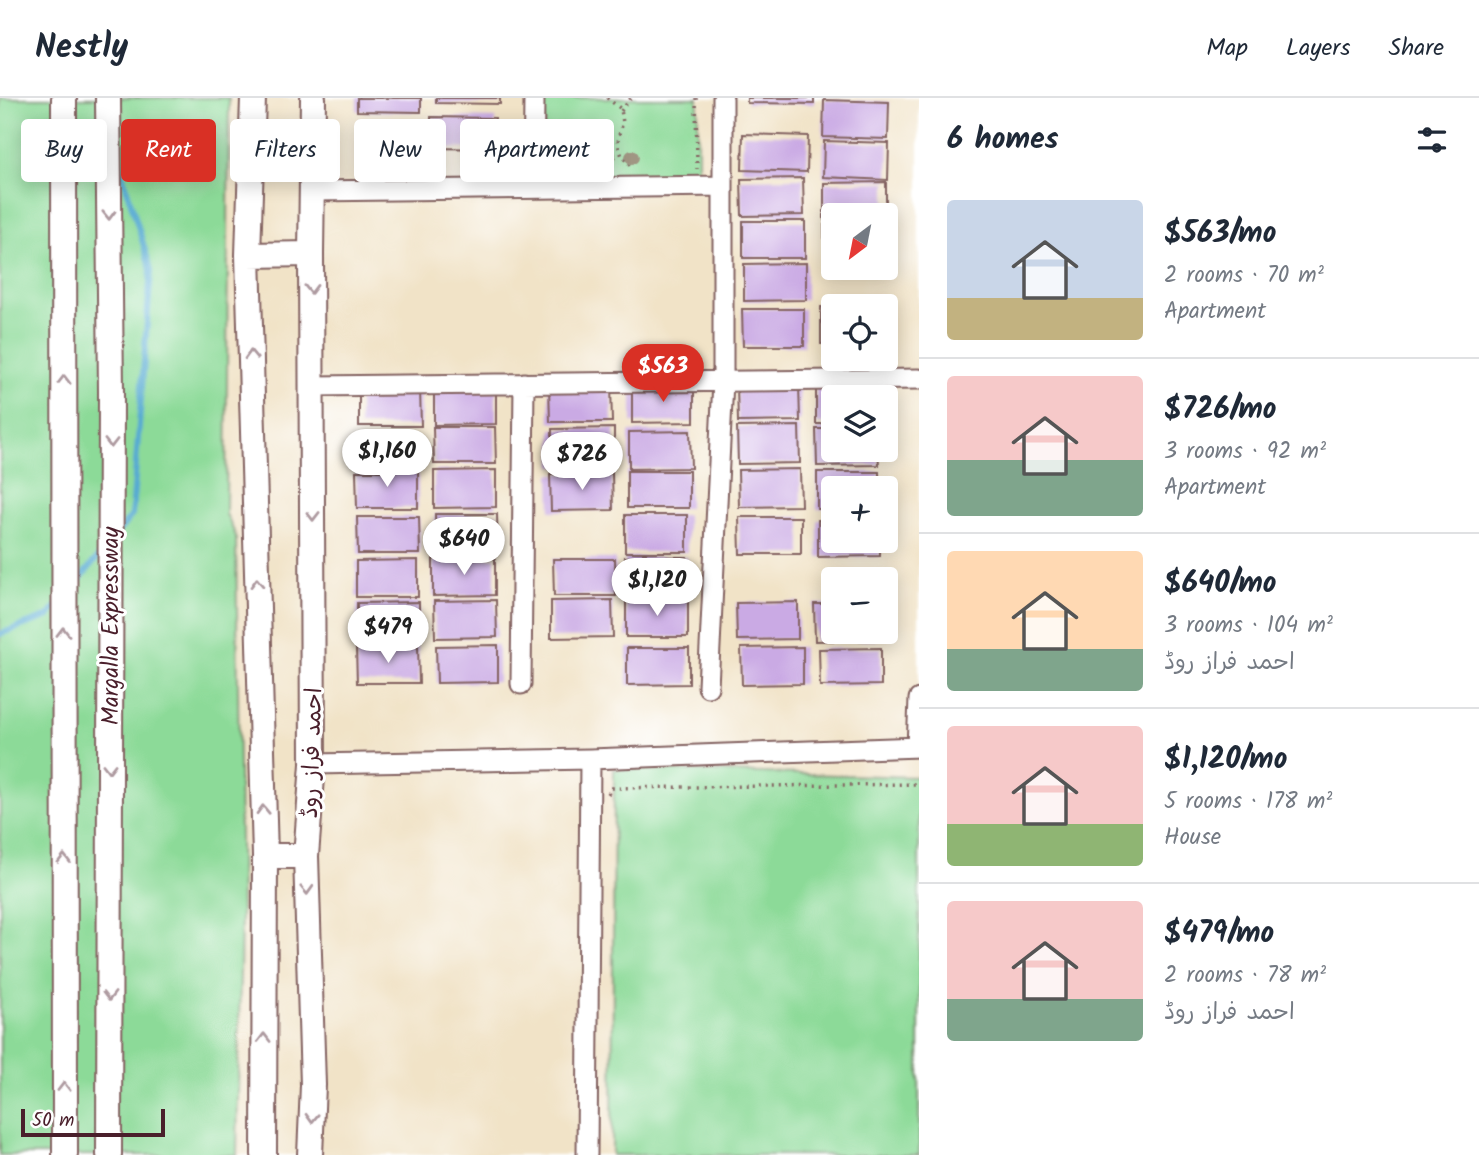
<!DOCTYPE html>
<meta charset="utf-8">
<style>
body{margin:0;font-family:Kalam,"Playpen Sans Arabic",sans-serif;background:#f6f6f7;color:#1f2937;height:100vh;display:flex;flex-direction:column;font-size:26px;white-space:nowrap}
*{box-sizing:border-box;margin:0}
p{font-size:23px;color:#747a83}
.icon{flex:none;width:38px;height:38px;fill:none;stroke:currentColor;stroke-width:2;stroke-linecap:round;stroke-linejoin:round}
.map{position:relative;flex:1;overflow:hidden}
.panel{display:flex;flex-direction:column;background:#fff;width:560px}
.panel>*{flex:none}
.guide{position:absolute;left:21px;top:21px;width:665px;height:63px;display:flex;gap:14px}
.needle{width:46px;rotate:212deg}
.tools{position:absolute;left:821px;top:105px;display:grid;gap:14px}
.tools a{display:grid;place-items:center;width:77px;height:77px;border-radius:7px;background:#fff;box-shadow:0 4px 18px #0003;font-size:35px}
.scale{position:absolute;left:21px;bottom:18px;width:144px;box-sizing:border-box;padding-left:7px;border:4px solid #4a1f2b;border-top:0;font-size:19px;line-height:24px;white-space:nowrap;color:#4a1f2b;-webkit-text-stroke:5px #fff;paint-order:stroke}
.price{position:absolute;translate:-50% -60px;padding:0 16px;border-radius:24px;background:#fff;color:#222;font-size:23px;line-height:46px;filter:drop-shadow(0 2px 4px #0008)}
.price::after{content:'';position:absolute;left:50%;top:42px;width:21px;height:16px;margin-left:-10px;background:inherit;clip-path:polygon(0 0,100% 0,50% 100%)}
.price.active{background:#d93025;color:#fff}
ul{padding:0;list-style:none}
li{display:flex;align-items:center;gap:21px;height:175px;padding:0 28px}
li+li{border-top:2px solid #e0e1e3}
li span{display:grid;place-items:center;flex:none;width:196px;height:140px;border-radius:7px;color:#555}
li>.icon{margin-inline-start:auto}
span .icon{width:84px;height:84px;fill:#fffc;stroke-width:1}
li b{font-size:30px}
h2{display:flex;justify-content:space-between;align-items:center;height:84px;padding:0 28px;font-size:30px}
.tag{padding:0 24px;border-radius:7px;background:#fff;box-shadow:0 4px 18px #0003;font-size:24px;line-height:63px}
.tag.active{background:#d93025;color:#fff}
header{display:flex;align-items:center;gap:42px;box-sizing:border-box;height:98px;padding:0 35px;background:#fff;border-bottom:2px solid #e0e1e3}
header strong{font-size:33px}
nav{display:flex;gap:38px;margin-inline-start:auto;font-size:24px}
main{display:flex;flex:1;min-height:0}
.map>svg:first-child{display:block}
</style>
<header>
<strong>Nestly</strong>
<nav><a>Map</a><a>Layers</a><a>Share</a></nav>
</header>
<main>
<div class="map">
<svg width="919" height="1057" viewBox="0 0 919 1057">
<rect width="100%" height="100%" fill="#fff"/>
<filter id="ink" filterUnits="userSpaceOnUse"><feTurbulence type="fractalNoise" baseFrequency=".0143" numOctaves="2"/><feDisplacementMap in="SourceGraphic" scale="14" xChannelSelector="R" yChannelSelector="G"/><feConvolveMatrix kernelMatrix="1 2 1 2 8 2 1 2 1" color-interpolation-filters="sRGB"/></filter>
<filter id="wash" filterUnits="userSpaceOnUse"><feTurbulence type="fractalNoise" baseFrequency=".00686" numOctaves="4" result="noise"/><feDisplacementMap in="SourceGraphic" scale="28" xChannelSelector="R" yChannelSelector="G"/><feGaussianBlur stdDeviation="1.57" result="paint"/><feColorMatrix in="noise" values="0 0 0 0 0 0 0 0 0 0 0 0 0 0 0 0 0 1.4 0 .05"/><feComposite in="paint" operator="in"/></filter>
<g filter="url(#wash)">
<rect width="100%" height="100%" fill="#f1e3c7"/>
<!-- green -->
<path fill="#8cda98" stroke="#6b7c62" stroke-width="2" d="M0,0h229l-3,416 10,22 5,379 -4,240h-237z
M544,0h154v80l-153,3z
M614,671l305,8v378h-307z"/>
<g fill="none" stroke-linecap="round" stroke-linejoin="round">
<!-- stream -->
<path stroke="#56aad2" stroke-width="6" d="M119,65l32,107 -19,245 -12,15
M73,489l31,-37
M0,536l49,-18 8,-10"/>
</g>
<g id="blocks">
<!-- building -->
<path fill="#caaae4" d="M357,0h64v14l-64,-1z
M436,0h64v6l-64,-1z
M747,0h67v6l-67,-1z
M824,2l65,2 -1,37 -65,-2z
M431,19l64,1v31l-64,-1z
M743,36l65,2 -1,36 -65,-2z
M558,41h20l1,21 -21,1z
M824,43l65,2 -1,37 -65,-3z
M803,80l1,37 -62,1 -1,-37z
M886,84v33h-53v5h-9v-37z
M743,123h62v37h-62z
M824,127h9v37h-8z
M806,165v37l-62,1v-37z
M821,209h12v37h-12z
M742,211h62v37h-61z
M799,286l1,37 -62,1 -1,-37z
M549,287h62l1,37h-62z
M694,287v37l-62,1v-37z
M878,288v11h-45v27h-17v-37z
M496,289v37l-62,1v-37z
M420,291l1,37h-62v-36z
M799,328l1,37 -62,1 -1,-37z
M433,329h62l1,37h-62z
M614,330v37l-62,1v-37z
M816,331h17v21h45l1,15 -62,1z
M690,333l1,37 -62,1v-37z
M800,371l1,37 -62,1 -1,-37z
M496,372v37l-62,1v-37z
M356,373h62v37h-61z
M627,373h62v37h-62z
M817,374h62v16h-46v21h-16z
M612,375l1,37 -62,1 -1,-37z
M435,416h62l1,37h-62z
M625,417h62v37h-62z
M357,419h62l1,37h-62z
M739,419h62v37h-61z
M818,422h15v21h47v15l-62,1z
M625,459h62l1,37h-62z
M495,460v37l-62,1v-37z
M553,461h62l1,37h-62z
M418,462v37h-62v-36z
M496,502l1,37 -62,1 -1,-37z
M612,502l1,37 -62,1v-37z
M626,502h62v37h-62z
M419,504v37l-62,1v-37z
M798,504v37l-61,1 -1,-37z
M814,506h19v28h43v8l-61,1z
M498,547v37l-61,1 -1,-37z
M418,548l1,37h-62l-1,-36z
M803,549v37l-61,1 -1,-37z
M627,550h62v36l-62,1z
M881,550v37l-61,1 -1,-37z"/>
</g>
</g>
<g filter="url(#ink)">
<use href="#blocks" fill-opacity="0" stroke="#846462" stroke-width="2"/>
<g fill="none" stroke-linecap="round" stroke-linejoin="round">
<defs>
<path id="minor" d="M533,89l1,-89
M313,93l410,-5
M313,288l606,-7
M521,586l3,-301
M708,589l15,-306v-283
M917,649l2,-48
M313,666l277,-5 329,-12
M587,1057l3,-396"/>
<path id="major" d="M64,0l1,1057
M108,0l3,293 -2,764
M253,0l-5,157 17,601 -1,299
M248,157l63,-1
M265,758h41
M310,1057l3,-70 -7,-229 7,-92 -2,-510 2,-156"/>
</defs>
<!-- minor casing -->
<use href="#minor" stroke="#846462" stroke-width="23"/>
<!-- major casing -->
<use href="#major" stroke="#846462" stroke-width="28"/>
<!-- path -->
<path stroke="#846462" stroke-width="3.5" stroke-dasharray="2 5" stroke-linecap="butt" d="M607,0l14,11 2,14 -5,15 1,10 3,8 10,12
M696,0l1,71
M621,13l10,-13
M608,696l4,-6 307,-4"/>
<!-- minor -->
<use href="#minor" stroke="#fff" stroke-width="19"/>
<!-- major -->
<use href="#major" stroke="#fff" stroke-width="24"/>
</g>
<!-- trees -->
<g fill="#a09683">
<circle cx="609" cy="58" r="7"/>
<circle cx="632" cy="59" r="7"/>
</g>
<!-- one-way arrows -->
<defs><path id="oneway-chevron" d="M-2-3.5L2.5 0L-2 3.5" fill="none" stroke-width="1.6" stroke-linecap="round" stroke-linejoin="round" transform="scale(1.75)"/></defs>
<g stroke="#ae9aa0">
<use href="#oneway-chevron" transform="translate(109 117) rotate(89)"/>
<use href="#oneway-chevron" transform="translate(311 191) rotate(89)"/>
<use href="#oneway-chevron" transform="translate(251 257) rotate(-92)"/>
<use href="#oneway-chevron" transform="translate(64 282) rotate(-90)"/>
<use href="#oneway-chevron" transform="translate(111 345) rotate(90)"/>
<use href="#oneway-chevron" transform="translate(313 418) rotate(90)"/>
<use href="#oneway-chevron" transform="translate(257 485) rotate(-92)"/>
<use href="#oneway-chevron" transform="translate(63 534) rotate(-90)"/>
<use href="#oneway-chevron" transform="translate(109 670) rotate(90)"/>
<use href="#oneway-chevron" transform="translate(263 712) rotate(-92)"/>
<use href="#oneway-chevron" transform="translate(64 761) rotate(-90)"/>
<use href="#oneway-chevron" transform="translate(307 792) rotate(88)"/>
<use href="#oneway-chevron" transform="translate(109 898) rotate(90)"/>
<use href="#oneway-chevron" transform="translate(264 940) rotate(-90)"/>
<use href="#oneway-chevron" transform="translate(64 989) rotate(-90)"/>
<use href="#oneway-chevron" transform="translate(312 1020) rotate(92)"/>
</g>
</g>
<g text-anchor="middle" stroke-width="6" stroke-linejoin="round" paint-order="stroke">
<!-- street labels -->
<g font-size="23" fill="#4a1f2b" stroke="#fff">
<text transform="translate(110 528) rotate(-90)" y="8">Margalla Expressway</text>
<text transform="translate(311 655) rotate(-88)" y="8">احمد فراز روڈ</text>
</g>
</g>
</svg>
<div class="tools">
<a><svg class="needle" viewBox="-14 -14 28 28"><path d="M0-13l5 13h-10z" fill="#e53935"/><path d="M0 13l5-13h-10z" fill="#747a83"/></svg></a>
<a><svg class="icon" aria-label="locate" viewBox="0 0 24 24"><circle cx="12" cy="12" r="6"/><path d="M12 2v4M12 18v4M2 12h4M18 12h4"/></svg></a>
<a><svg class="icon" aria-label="layers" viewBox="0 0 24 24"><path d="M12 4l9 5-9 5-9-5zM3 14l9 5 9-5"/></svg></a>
<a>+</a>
<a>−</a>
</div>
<div class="scale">50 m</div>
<b class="price active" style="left:663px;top:306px">$563</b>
<b class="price" style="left:387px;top:391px">$1,160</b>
<b class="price" style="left:582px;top:394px">$726</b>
<b class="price" style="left:464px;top:479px">$640</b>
<b class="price" style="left:657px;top:520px">$1,120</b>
<b class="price" style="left:388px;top:567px">$479</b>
<div class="guide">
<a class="tag">Buy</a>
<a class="tag active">Rent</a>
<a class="tag">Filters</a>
<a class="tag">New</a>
<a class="tag">Apartment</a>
</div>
</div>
<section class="panel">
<h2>6 homes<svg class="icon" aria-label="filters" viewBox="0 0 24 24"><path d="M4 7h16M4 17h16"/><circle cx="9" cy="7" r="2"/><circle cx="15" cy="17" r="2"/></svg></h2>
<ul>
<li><span style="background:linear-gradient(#c9d6e8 70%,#c2b280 0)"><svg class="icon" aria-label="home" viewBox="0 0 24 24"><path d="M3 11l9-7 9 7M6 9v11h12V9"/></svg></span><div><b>$563/mo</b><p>2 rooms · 70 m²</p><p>Apartment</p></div></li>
<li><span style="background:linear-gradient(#f6c9c9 60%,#7fa58c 0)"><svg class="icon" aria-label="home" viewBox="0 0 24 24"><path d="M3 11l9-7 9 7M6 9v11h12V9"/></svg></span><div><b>$726/mo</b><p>3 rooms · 92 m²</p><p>Apartment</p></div></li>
<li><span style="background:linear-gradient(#ffd9b3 70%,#7fa58c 0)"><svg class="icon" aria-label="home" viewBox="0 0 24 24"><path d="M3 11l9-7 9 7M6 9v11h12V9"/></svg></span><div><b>$640/mo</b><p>3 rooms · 104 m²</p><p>احمد فراز روڈ</p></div></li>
<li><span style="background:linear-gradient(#f6c9c9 70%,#8fb573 0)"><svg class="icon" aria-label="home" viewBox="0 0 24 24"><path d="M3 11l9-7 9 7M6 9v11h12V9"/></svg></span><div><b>$1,120/mo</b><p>5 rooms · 178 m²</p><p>House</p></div></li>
<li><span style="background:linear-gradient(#f6c9c9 70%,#7fa58c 0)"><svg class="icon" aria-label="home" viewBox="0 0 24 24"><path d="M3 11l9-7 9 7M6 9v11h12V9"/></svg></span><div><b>$479/mo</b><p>2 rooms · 78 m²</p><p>احمد فراز روڈ</p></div></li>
</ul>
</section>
</main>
